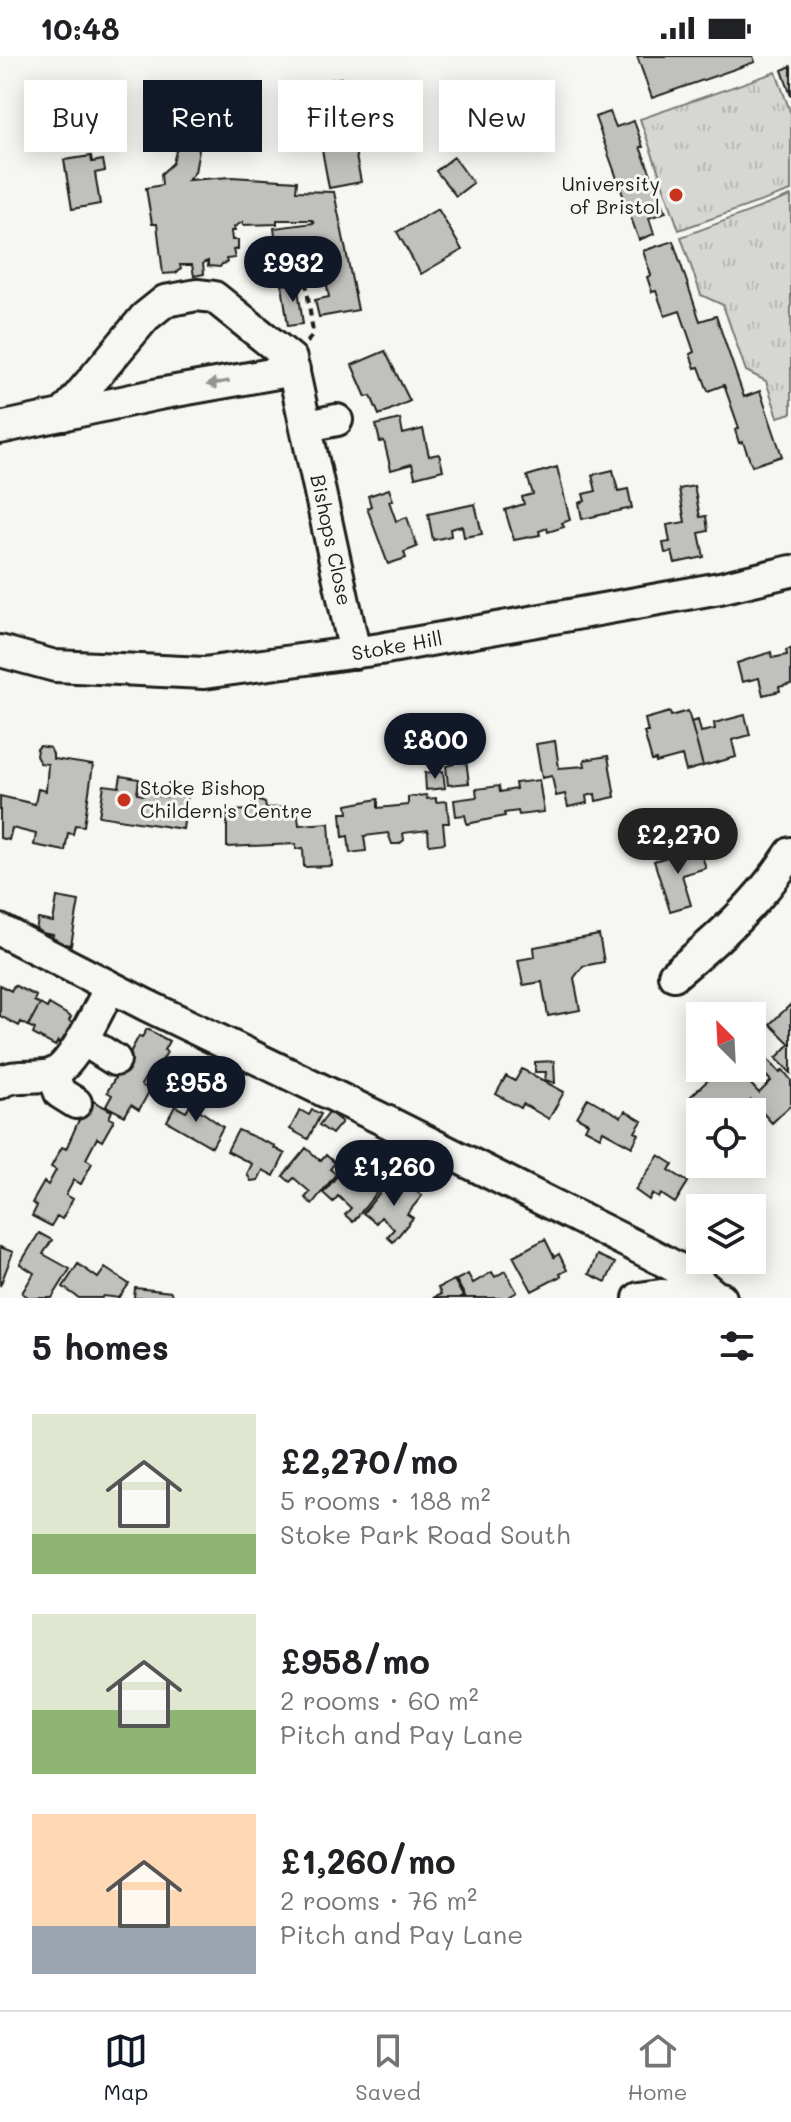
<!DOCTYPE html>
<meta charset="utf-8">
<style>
body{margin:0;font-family:Mali,sans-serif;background:#f2f2f2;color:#202124;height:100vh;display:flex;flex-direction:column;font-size:30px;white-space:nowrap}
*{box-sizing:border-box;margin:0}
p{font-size:26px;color:#757577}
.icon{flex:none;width:44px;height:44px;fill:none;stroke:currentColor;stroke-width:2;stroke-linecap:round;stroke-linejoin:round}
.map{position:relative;height:1242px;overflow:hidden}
.drawer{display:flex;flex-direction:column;background:#fff;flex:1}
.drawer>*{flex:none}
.hud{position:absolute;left:24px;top:24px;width:744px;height:72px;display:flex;gap:16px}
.needle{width:52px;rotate:336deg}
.tools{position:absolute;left:686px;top:946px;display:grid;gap:16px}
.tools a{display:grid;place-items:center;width:80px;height:80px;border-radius:0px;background:#fff;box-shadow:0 4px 20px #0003;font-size:40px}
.price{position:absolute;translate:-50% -68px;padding:0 18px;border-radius:28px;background:#111827;color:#fff;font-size:26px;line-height:52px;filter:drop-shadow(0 2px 4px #0008)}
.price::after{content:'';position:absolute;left:50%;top:48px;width:24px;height:18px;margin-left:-12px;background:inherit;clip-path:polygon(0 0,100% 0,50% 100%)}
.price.current{background:#222;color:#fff}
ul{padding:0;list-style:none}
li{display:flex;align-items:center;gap:24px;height:200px;padding:0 32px}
li span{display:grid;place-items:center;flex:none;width:224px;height:160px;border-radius:0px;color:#555}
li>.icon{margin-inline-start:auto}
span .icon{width:96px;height:96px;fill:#fffc;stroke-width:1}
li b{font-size:34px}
h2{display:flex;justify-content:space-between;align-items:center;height:96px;padding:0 32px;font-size:34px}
.tag{padding:0 28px;border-radius:0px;background:#fff;box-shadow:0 4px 20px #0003;font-size:28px;line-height:72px}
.tag.current{background:#111827;color:#fff}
.status{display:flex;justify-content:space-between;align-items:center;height:56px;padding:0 40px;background:#fff;direction:ltr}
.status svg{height:22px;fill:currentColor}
.tabs{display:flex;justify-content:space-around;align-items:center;height:112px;border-top:2px solid #e0e0e0;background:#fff;font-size:22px;color:#757577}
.tabs a{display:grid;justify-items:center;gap:4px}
.tabs .current{color:#111827}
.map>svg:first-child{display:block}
</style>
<div class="status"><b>10:48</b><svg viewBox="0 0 49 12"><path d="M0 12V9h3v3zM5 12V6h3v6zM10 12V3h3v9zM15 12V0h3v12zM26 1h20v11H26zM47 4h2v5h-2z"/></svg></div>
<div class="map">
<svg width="791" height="1242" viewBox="0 0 791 1242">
<defs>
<pattern id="grass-tufts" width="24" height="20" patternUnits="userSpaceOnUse" patternTransform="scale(2)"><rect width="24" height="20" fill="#d6d6d2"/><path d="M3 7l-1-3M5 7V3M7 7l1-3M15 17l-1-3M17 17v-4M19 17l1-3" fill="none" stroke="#b7b7b4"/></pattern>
</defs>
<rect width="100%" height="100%" fill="#f6f6f2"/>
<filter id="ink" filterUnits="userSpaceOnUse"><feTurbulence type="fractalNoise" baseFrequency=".0125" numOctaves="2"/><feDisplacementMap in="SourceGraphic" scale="16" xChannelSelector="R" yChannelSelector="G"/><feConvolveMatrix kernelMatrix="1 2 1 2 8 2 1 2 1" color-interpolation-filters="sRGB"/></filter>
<g filter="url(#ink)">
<!-- grass -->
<path fill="url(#grass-tufts)" stroke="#797977" stroke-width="2" d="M776,16l15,42v77l-112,39 -39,-111z
M791,140v217l-13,4 -12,-36 -20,-10 -23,-66 -22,-10 -20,-58z"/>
<!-- building -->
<path fill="#c0c0bd" stroke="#1c1c1c" stroke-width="2" d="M637,0h116l2,6 -103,36z
M791,10v30l-9,-26z
M341,22l20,104 -32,6 -19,-104z
M610,56l6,15 18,-6 9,26h-3l26,65 -17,6 5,16 -15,6 -44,-123z
M179,83l21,5 -5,28 -7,8 43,-3 66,4 -1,10 38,1 24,118 -39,7 -4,-17 14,-3 -9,-48 -42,8 -4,-29 40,-5 -2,-3h-35v4l-34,1v-3l-9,5 1,4h-4l1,9h6v9l-5,1 2,8 -9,1 1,4 -5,1 -2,3 -12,-1v-5l-5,2 1,11 -10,2 -2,-11h-12l1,3 -5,5 -13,1 -6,-50h-5l-6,-36 16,-3 -1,-11 12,-11z
M91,100l1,6 11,-2 2,11 -10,2 5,31 -28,5 -8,-49z
M454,101l19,26 -17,13 -20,-25z
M438,153l24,41 -41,24 -24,-42z
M673,185l27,80 16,-5 28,81 16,-6 22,65 -30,10 -9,-24 -4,1 -4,-13 4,-2 -15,-43 -16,6 -9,-24 -4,1 -5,-14 4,-2 -14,-41 -15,5 -9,-25 -4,1 -5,-15 4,-2 -8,-24z
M297,226l6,42 -15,2 -6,-41z
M385,295l25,50 -31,14 -8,-19 -5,1 -14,-32z
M400,363l3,15 20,-5 6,27 10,-2 4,16 -28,7 -3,-13 -21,6 -7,-29 -4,1 -4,-17z
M557,411l13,53 -8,3 2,4 -16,5 -1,-4 -8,3 1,4 -26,5 -9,-30 19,-6 -2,-7 11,-3 -6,-18z
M613,414l5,21 10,-2 4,19 -50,11 -3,-16 6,-2 -2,-7 13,-3 -4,-16z
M694,430l6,31 6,-1 2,15 -9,2 5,24 -29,6 -3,-11 -7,1 -2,-10 7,-1 -3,-17 18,-3 -6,-33z
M389,433l4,11 -4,1 7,20 11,-4 10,30 -13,5 2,6 -18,6 -21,-56 4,-2 -3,-10z
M475,448l7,30 -18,3 -2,-11 -12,3 1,7 -18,4 -5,-26z
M791,592v36l-12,3 1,4 -17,4 -4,-17 -17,4 -5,-19 34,-11 1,6 15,-3 -1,-5z
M688,655l15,55 -17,5 -4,-15 -26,7v-3l-4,1 -8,-29h4l-3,-13 25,-7 1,4z
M745,659l5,20 -18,5 4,17 -33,9 -12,-44 7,-2 3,12 14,-3 -1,-6z
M555,685l4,27 26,-2 -1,-6 24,-4 7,41 -19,4 -1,-7 -9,2 1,7 -19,4 -3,-13 -9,2 -4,-20 -10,2 -6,-34z
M40,690l10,2 3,6v5l40,6 -9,61 -9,-1 -2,9 -5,-1 -3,18 -31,-6 2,-11 -24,-6 -3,12 -9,-2v-42l35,8 3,-15 8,2 2,-27 -8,-1 -4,-7 1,-7z
M465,696l4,31 -21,2 -2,-19 8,-2 -1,-11z
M443,715l2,17 -19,2 -1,-17z
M121,720l18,3 -2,15 7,1 1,-7 15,3 -1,5 7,1 2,-13 21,3 -6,42 -84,-13 5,-31 15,2z
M539,724l5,32 -25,3 -1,-4 -14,2 1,3 -38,8 -2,-9 -9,1 -2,-16 23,-3 -1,-8 23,-3 1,6 16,-3 -1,-6z
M426,739l1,4 9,-1v4l11,-1 2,22h-6l2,20 -16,2 -1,-15 -25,3 1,7 -5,4h-7l-4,-11 -24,3 2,15 -16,2 -2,-17 -5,1 -2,-24h7l-1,-8 31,-6v9l30,-3v-8z
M257,744l8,3 1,5 31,-1 2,18 30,-2 3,43 -28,1 -1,-19 -7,1v-5l-69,3v-36l26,-1v-7z
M699,791l7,21 -24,7 9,30 -21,6 -16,-50z
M57,841l22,4 -8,44 -20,-3 2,-7 -17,-3 2,-13 15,3z
M599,879l5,27 -21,4 -9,12 6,32 -32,6 -6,-34 -19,3 -5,-25 17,-3 -1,-10z
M0,929l11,6 3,-6 22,11 -2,5 6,3 -12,22 -7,-4 -2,4 -19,-10z
M40,948l7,4 2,-4 22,13 -2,4 8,5 -11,20 -8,-5 -3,5 -22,-12 2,-5 -7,-3z
M791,948v69l-15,-15 14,-14 -20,-20z
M147,973l22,12 -5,9 3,2 -12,21 -5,-3 -9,15 9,5 -11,20 -8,-5 -6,11 -19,-10 6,-11 -5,-3 12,-21 4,2 7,-14 -3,-1 12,-22 3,1z
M757,991l23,26 3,-3 8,10v25l-19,18 -21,-23 -13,12h-33l-15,-15 31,-29h15l23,25 12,-12 -10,-11 -7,7 -9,-9h7v-16z
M554,1005l1,22 -10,-3 1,-8h-11v-10z
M522,1013l42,23 -15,27 -26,-15 -2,4 -25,-14 10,-18 9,5z
M588,1042l33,19 4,-6 17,10 -7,11 4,2 -7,13 -29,-16 -3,6 -15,-8 3,-6 -11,-6z
M93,1045l19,10 -3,7 5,2 -12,21 -5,-3 -11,21 6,4 -11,21 -7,-4 -8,15 7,4 -11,20 -5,-3 -6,10 -19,-10 5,-10 -5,-3 12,-21 4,3 8,-15 -5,-3 11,-20 4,2 20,-45 4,2z
M191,1048l32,23 -11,20 -45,-26 8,-15 11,6z
M300,1054l9,5 3,-5 9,4 -13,25 -18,-10z
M329,1056l13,10 -10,12 -13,-9z
M238,1074l37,16 -1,2 11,6 -11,22 -11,-6 -5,10 -7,1 -4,-7 5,-10 -25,-13z
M306,1092l15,13 5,-6 9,8 -5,6 6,5 -24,30 -7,-6 5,-6 -16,-14 -4,4 -7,-6z
M659,1099l14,9 -4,6 19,12 -13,21 -14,-9 -2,4 -7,-4 -3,6 -14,-10z
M346,1109l7,5 4,-5 15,12 -5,6 10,9 -24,30 -8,-7 6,-7 -13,-12 -5,6 -10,-9z
M406,1127l16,13 -15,18 6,4 -20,24 -6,-5 7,-8 -13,-12 -5,6 -13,-10 24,-29 10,9z
M695,1173l5,2v25l-15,-7z
M39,1177l13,7 -9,14 27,15 -18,29h-22l-8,-5 12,-20 -14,-9z
M545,1183l9,18 5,-3 8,16 -7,4 1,2 -29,15 -19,-35z
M0,1191l13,5 -13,34z
M597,1199l18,8 -9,19 -17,-8z
M78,1208l20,14 7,-10 24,16 -10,14 -15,-2 -2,2h-23l-16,-11z
M505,1215l12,21 -10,6h-41l-10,-18 12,-6 5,9 19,-11 3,5z
M454,1224l10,18h-31l8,-4 -3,-6z
M135,1232l36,4 1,6h-38z"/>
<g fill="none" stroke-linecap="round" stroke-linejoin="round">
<defs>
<path id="minor" d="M63,359l82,-98 20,-16 32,-6 17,2 77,62 64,294
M307,370l30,-6
M0,372l159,-34 135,-24
M0,595l55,15 149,7 176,-24 340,-61 71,-17
M0,874l146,75 238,115 265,133 41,22 26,22
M674,919c45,-37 85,-73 117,-122
M82,983l33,21
M53,1019l7,18 16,10
M0,1027c12,-10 35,-4 50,-8 22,-6 49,-67 60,-88
M639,1242l22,-3 60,3"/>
</defs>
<!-- minor casing -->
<use href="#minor" stroke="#1c1c1c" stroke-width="36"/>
<!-- path -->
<path stroke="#1c1c1c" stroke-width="4" stroke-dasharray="8 6" stroke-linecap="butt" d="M304,211l9,66 -6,10"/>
<!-- minor -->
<use href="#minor" stroke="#f6f6f2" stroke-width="30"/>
</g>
<!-- one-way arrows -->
<defs><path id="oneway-solid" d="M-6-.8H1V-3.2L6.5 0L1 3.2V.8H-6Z" transform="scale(2)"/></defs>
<use fill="#949492" href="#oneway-solid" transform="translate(218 327) rotate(170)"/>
</g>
<!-- markers -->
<g fill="#c8321e" stroke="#f6f6f2" stroke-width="3">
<circle cx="676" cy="139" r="8"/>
<circle cx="124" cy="744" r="8"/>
</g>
<g text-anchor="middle" stroke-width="6" stroke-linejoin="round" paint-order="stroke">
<!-- poi labels -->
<g font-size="20" fill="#1c1c1c" stroke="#f6f6f2" text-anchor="end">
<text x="660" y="135">University<tspan x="660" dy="23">of Bristol</tspan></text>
<text x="140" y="739" text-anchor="start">Stoke Bishop<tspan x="140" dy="23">Childern's Centre</tspan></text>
</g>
<!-- street labels -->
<g font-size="20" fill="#1c1c1c" stroke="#f6f6f2">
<text transform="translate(331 484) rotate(78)" y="7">Bishops Close</text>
<text transform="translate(397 590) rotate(-10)" y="7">Stoke Hill</text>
</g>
</g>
</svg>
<div class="tools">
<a><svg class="needle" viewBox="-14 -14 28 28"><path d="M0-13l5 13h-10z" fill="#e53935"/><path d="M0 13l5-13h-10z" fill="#757577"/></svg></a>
<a><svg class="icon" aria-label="locate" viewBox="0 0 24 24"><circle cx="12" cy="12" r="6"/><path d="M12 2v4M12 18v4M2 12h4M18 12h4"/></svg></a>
<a><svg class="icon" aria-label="layers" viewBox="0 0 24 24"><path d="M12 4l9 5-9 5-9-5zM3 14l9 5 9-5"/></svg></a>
</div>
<b class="price" style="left:293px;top:248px">£932</b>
<b class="price" style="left:435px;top:725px">£800</b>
<b class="price current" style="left:678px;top:820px">£2,270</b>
<b class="price" style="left:196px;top:1068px">£958</b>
<b class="price" style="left:394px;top:1152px">£1,260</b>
<div class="hud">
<a class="tag">Buy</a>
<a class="tag current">Rent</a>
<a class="tag">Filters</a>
<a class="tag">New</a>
</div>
</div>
<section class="drawer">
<h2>5 homes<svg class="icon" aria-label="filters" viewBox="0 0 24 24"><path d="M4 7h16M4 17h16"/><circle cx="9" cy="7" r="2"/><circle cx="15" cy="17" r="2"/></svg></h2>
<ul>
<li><span style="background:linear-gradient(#dfe7d0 75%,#8fb573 0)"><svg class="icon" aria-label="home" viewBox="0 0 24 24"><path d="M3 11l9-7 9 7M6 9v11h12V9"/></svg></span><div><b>£2,270/mo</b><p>5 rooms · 188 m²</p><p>Stoke Park Road South</p></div></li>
<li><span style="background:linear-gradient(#dfe7d0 60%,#8fb573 0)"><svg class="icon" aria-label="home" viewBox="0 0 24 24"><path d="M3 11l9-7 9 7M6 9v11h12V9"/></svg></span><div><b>£958/mo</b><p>2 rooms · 60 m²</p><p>Pitch and Pay Lane</p></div></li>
<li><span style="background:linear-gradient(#ffd9b3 70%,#9aa5b1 0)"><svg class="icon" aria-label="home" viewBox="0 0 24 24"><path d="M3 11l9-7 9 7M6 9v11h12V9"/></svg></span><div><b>£1,260/mo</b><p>2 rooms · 76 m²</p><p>Pitch and Pay Lane</p></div></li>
</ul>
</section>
<nav class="tabs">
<a class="current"><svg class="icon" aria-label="map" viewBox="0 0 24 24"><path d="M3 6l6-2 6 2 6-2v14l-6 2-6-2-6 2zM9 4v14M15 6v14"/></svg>Map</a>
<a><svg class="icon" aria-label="saved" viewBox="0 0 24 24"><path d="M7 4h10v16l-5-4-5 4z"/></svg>Saved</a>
<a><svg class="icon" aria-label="home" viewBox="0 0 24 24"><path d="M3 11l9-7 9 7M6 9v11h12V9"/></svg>Home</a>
</nav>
